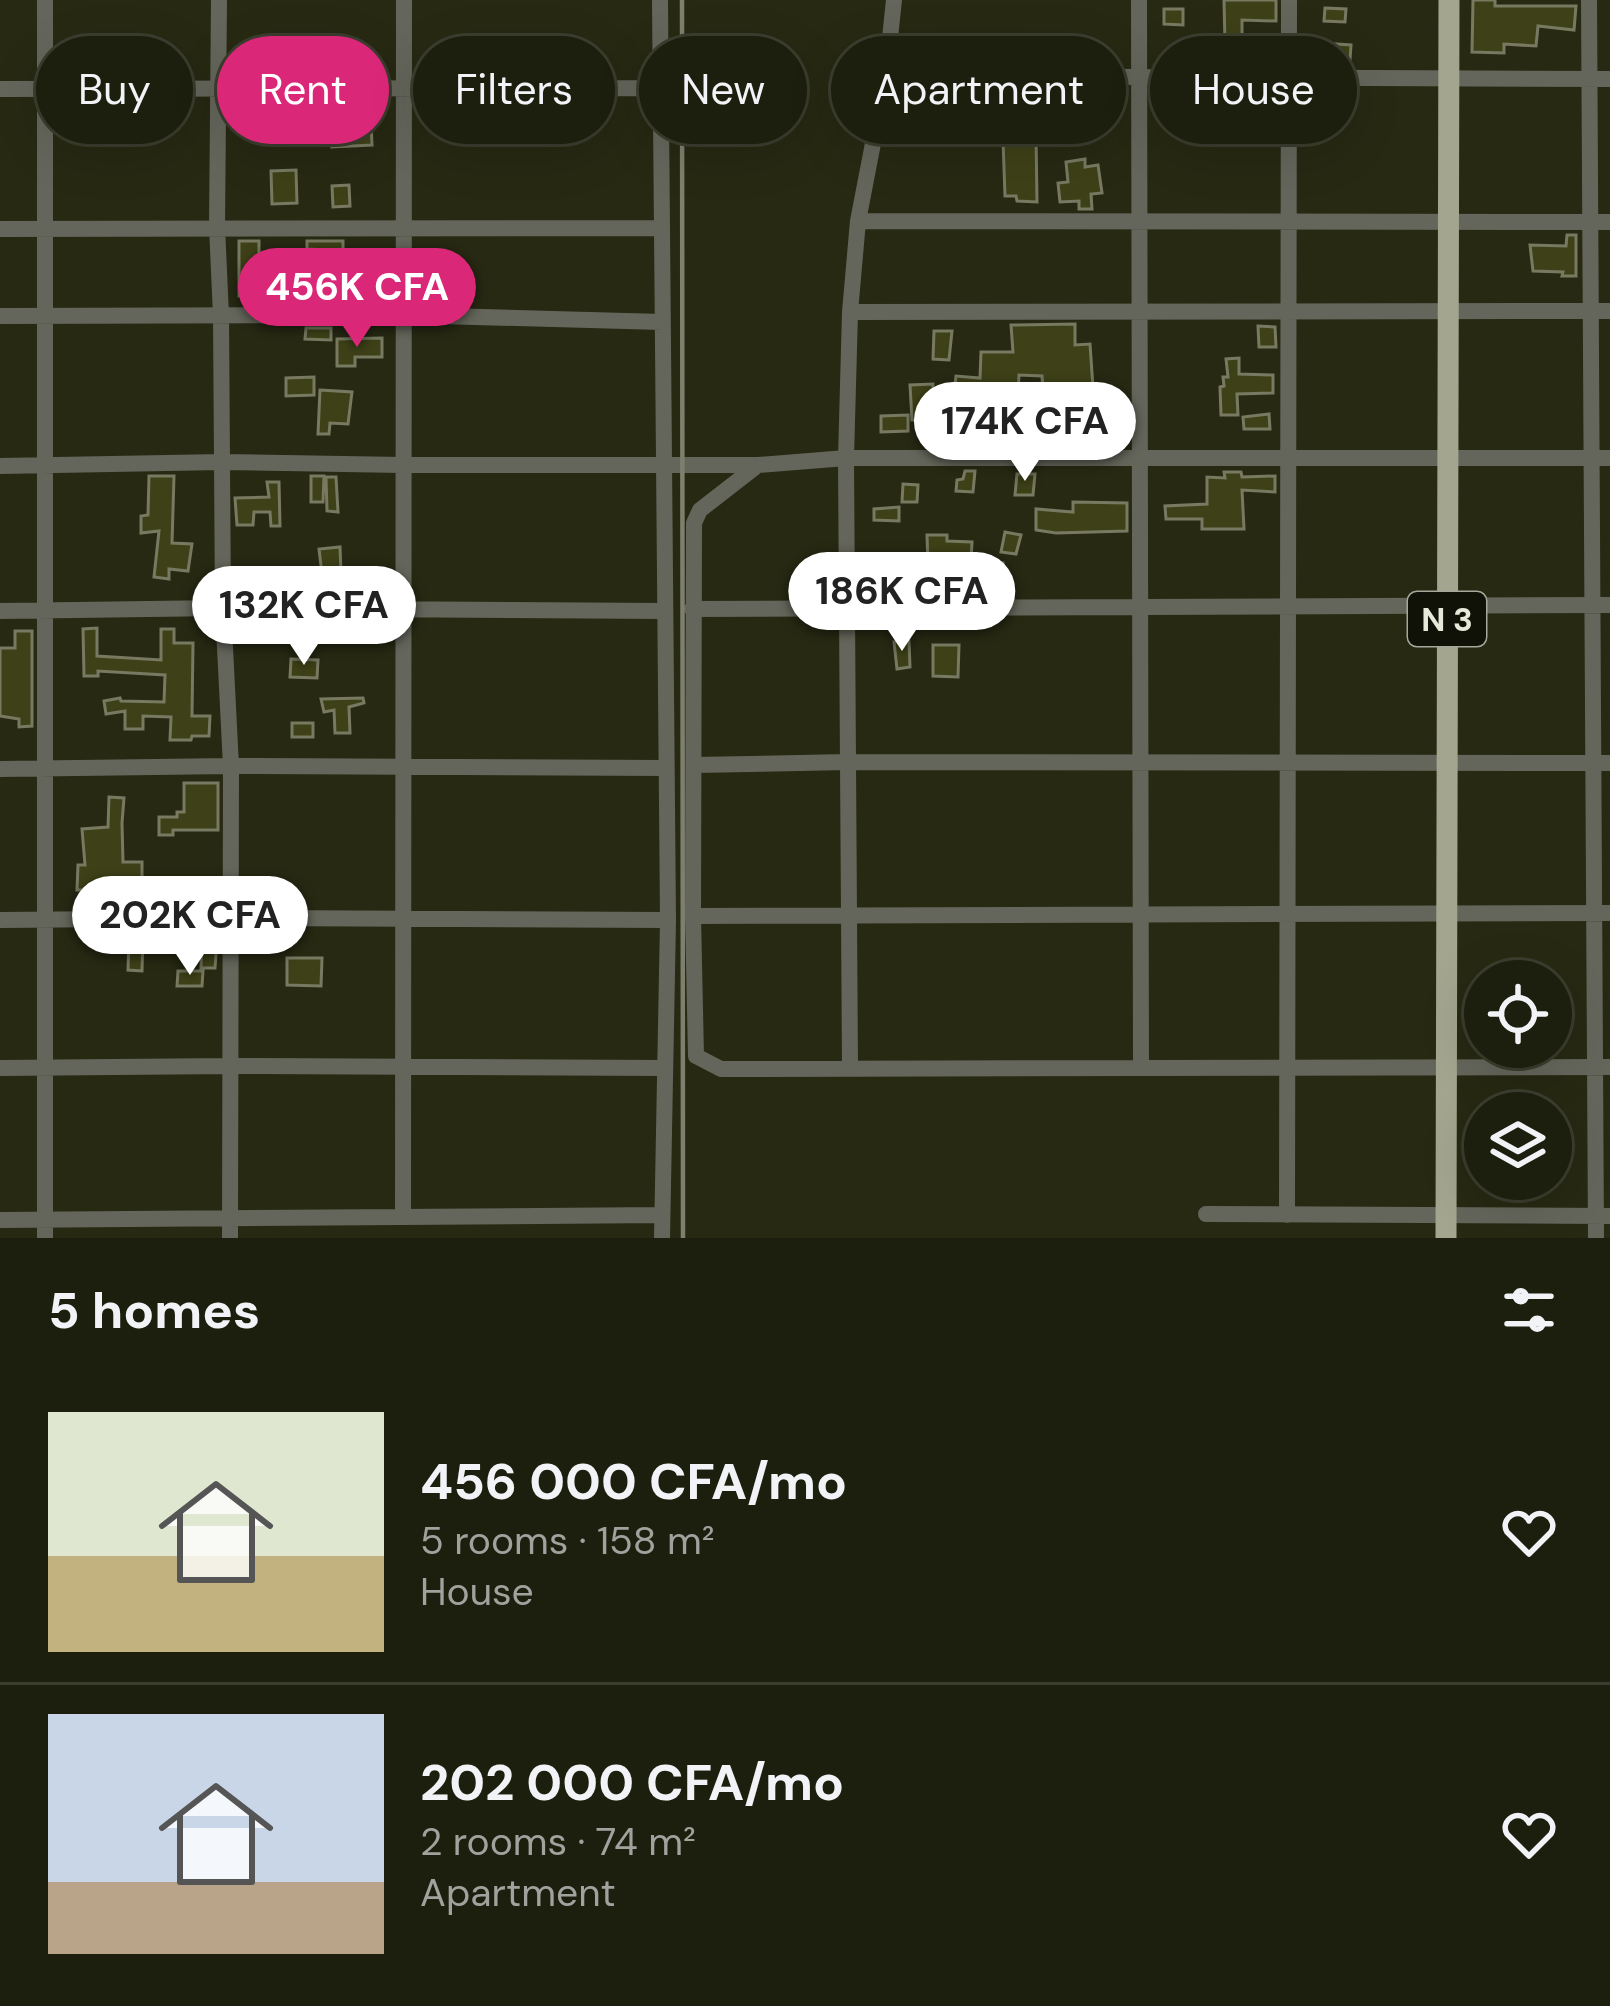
<!DOCTYPE html>
<meta charset="utf-8">
<style>
body{margin:0;font-family:"DM Sans",sans-serif;background:#2a2c1c;color:#f1f3f6;height:100vh;display:flex;flex-direction:column;font-size:45px;white-space:nowrap}
*{box-sizing:border-box;margin:0}
p{font-size:39px;color:#a0a29e}
.icon{flex:none;width:66px;height:66px;fill:none;stroke:currentColor;stroke-width:2;stroke-linecap:round;stroke-linejoin:round}
.map{position:relative;height:1238px;overflow:hidden}
.drawer{display:flex;flex-direction:column;background:#1d1f0e;flex:1}
.drawer>*{flex:none}
.hud{position:absolute;left:36px;top:36px;width:1539px;height:108px;display:flex;gap:24px}
.fabs{position:absolute;left:1464px;top:960px;display:grid;gap:24px}
.fabs a{display:grid;place-items:center;width:108px;height:108px;border-radius:50%;background:#1d1f0e;box-shadow:0 12px 48px #0002,0 0 0 3px #3b3d2e;font-size:60px}
.price{position:absolute;translate:-50% -102px;padding:0 27px;border-radius:42px;background:#fff;color:#222;font-size:39px;line-height:78px;filter:drop-shadow(0 3px 6px #0008)}
.price::after{content:'';position:absolute;left:50%;top:72px;width:36px;height:27px;margin-left:-18px;background:inherit;clip-path:polygon(0 0,100% 0,50% 100%)}
.price.active{background:#db2777;color:#fff}
ul{padding:0;list-style:none}
li{display:flex;align-items:center;gap:36px;height:300px;padding:0 48px}
li+li{border-top:3px solid #3b3d2e}
li span{display:grid;place-items:center;flex:none;width:336px;height:240px;border-radius:0px;color:#555}
li>.icon{margin-inline-start:auto}
span .icon{width:144px;height:144px;fill:#fffc;stroke-width:1}
li b{font-size:51px}
h2{display:flex;justify-content:space-between;align-items:center;height:144px;padding:0 48px;font-size:51px}
.tag{padding:0 42px;border-radius:54px;background:#1d1f0e;box-shadow:0 12px 48px #0002,0 0 0 3px #3b3d2e;font-size:42px;line-height:108px}
.tag.active{background:#db2777;color:#fff}
.map>svg:first-child{display:block}
</style>
<div class="map">
<svg width="1610" height="1238" viewBox="0 0 1610 1238">
<rect width="100%" height="100%" fill="#272913"/>
<!-- building -->
<path fill="#3e4117" stroke="#777a61" stroke-width="3" d="M1224,0h52v21l-34,-1v24l-17,1z
M1473,0h22v6h81l-2,24 -36,-4 -2,20 -32,-2v9l-32,-1z
M1325,8l21,1 -1,13 -21,-1z
M1164,9h19v16l-19,-1z
M1204,42v17l-26,1 -1,-17z
M1321,43l30,2 -1,15 -30,-2z
M1234,46h41v13l-40,1z
M371,123l1,22 -40,2 1,-23z
M1036,135l1,67 -20,-1 -1,-5h-11l-2,-56z
M1085,159v8l13,-2 4,28 -11,1 1,15h-13v-8l-19,1 -2,-19 10,-1 -2,-20z
M296,170l1,33 -25,1 -1,-33z
M349,185l1,21 -17,1 -1,-21z
M1567,235h9v41h-14l1,-4 -30,-1 -3,-26 36,1z
M239,241h20v37h85l1,18h-106z
M307,241h36v10l-36,-2z
M370,253h20v43h-20z
M1075,324v21l15,-1 6,87h-53v-13h10v-27l-10,-1 -1,-14 -23,-1 -3,57 -58,-1 1,-16h-8l5,-39 24,2 1,-26h32l-2,-27z
M1258,326l17,1 1,20h-17z
M306,328h25v12l-26,-1z
M934,331h18l-3,29 -16,-1z
M382,338v19h-27v9h-18v-27z
M1239,358v16l34,1v18l-36,1 1,21h-17l-1,-28 4,-1 -1,-9h5l-2,-18z
M314,377v18l-28,1v-18z
M933,384l1,36h-22l-2,-35z
M320,390l32,2 -4,32 -18,-1 -1,11h-11z
M1114,399h11v32h-12z
M1269,414l1,15h-26l-1,-12z
M908,415v16l-27,1v-16z
M965,471h10l-2,21 -17,-1 1,-11 6,-1z
M1224,472h17l1,5 33,-1v16l-33,-2 2,39h-42v-10h-36l-1,-13 42,-2v-27l18,1z
M1017,474h18l-2,21h-18z
M149,476h25l-2,67 20,1 -4,27 -19,-2v10l-15,-2 5,-46 -18,2v-17l7,-1z
M311,476h13l-1,26h-12z
M326,477h10l2,35 -11,-1z
M267,482h12l1,44h-9l-1,-14h-16l-1,13h-16l-2,-27 34,-1z
M903,484l15,1 -1,17h-15z
M1073,502l54,1v28l-71,2 -20,-3v-21l37,3z
M899,507v14l-25,-1v-11z
M1005,532l16,3 -5,19 -15,-2z
M927,535h20v6l25,1 -1,19 32,2 -1,19h-24v-8l-26,-1v-8h-24z
M340,547l1,25 -19,2 -3,-25z
M97,628v28l64,4v-31h13v14h19l-1,73h18l-1,20h-17l-1,4h-21l1,-23 -28,-1v13h-18v-18l-19,3 -2,-13 16,-3 1,3 43,1 1,-27 -67,-4v5h-14l-1,-47z
M15,631h17v95l-13,1v-8l-19,-3v-68h15z
M909,641l1,26 -13,2 -3,-27z
M933,645h26l-1,32 -25,-1z
M291,659l27,1 -1,18 -27,-1z
M363,698l1,5 -15,4 1,26h-15l-1,-23 -10,2 -3,-13z
M292,723h21v14h-21z
M184,783h34v47h-45v5h-14v-18h18v-5h7z
M109,797l15,1 -2,25 1,39h19v28h-65l1,-25h7l-3,-36 26,-2z
M129,936l14,1 -1,34 -14,-1z
M202,940l15,1 -2,27h-14z
M287,958h35l-1,28 -34,-1z
M178,971h25l-1,15h-25z"/>
<g fill="none" stroke-linecap="round" stroke-linejoin="round">
<!-- minor -->
<path stroke="#65665b" stroke-width="16" d="M45,0v1238
M219,0l-2,227 4,88 2,293 8,158 -1,472
M660,0l8,920 -6,318
M1139,0l2,1068
M1589,0l7,1238
M886,76l724,3
M0,89l661,-1
M858,221l752,1
M0,229l662,-1
M850,312l760,-1
M0,316l404,-1 258,7
M1610,458h-764l-88,7 -58,45 -6,13 -1,393 3,140 25,13 889,-2
M0,466l222,-4 181,3h355
M692,609l918,-4
M0,611l223,-3 441,3
M695,765l153,-3 762,1
M0,769l231,-3 435,2
M693,916l917,-3
M0,920l231,-2 437,2
M0,1068l230,-2 435,2
M850,1068l-4,-610 4,-146 8,-91 28,-145 8,-76
M1206,1214l404,2
M1287,1215l2,-1215
M403,1217l1,-1217
M0,1220l662,-5"/>
<!-- major -->
<path stroke="#a3a58f" stroke-width="21" d="M1446,1238l3,-1238"/>
<!-- rail -->
<path stroke="#7e806e" stroke-width="4.5" d="M682,0l1,1238"/>
</g>
<g text-anchor="middle" stroke-width="12" stroke-linejoin="round" paint-order="stroke">
<!-- shield labels -->
<rect fill="#101107" stroke="#a6a89b" stroke-width="3" x="1408" y="592" width="78" height="54" rx="9"/>
<g font-size="33" font-weight="bold" fill="#e6e8da">
<text x="1447" y="631">N 3</text>
</g>
</g>
</svg>
<div class="fabs">
<a><svg class="icon" aria-label="locate" viewBox="0 0 24 24"><circle cx="12" cy="12" r="6"/><path d="M12 2v4M12 18v4M2 12h4M18 12h4"/></svg></a>
<a><svg class="icon" aria-label="layers" viewBox="0 0 24 24"><path d="M12 4l9 5-9 5-9-5zM3 14l9 5 9-5"/></svg></a>
</div>
<b class="price active" style="left:357px;top:350px">456K CFA</b>
<b class="price" style="left:1025px;top:484px">174K CFA</b>
<b class="price" style="left:902px;top:654px">186K CFA</b>
<b class="price" style="left:304px;top:668px">132K CFA</b>
<b class="price" style="left:190px;top:978px">202K CFA</b>
<div class="hud">
<a class="tag">Buy</a>
<a class="tag active">Rent</a>
<a class="tag">Filters</a>
<a class="tag">New</a>
<a class="tag">Apartment</a>
<a class="tag">House</a>
</div>
</div>
<section class="drawer">
<h2>5 homes<svg class="icon" aria-label="filters" viewBox="0 0 24 24"><path d="M4 7h16M4 17h16"/><circle cx="9" cy="7" r="2"/><circle cx="15" cy="17" r="2"/></svg></h2>
<ul>
<li><span style="background:linear-gradient(#dfe7d0 60%,#c2b280 0)"><svg class="icon" aria-label="home" viewBox="0 0 24 24"><path d="M3 11l9-7 9 7M6 9v11h12V9"/></svg></span><div><b>456 000 CFA/mo</b><p>5 rooms · 158 m²</p><p>House</p></div><svg class="icon" aria-label="heart" viewBox="0 0 24 24"><path d="M12 20l-8-8c-3-5 5-10 8-4 3-6 11-1 8 4z"/></svg></li>
<li><span style="background:linear-gradient(#c9d6e8 70%,#b9a48a 0)"><svg class="icon" aria-label="home" viewBox="0 0 24 24"><path d="M3 11l9-7 9 7M6 9v11h12V9"/></svg></span><div><b>202 000 CFA/mo</b><p>2 rooms · 74 m²</p><p>Apartment</p></div><svg class="icon" aria-label="heart" viewBox="0 0 24 24"><path d="M12 20l-8-8c-3-5 5-10 8-4 3-6 11-1 8 4z"/></svg></li>
</ul>
</section>
